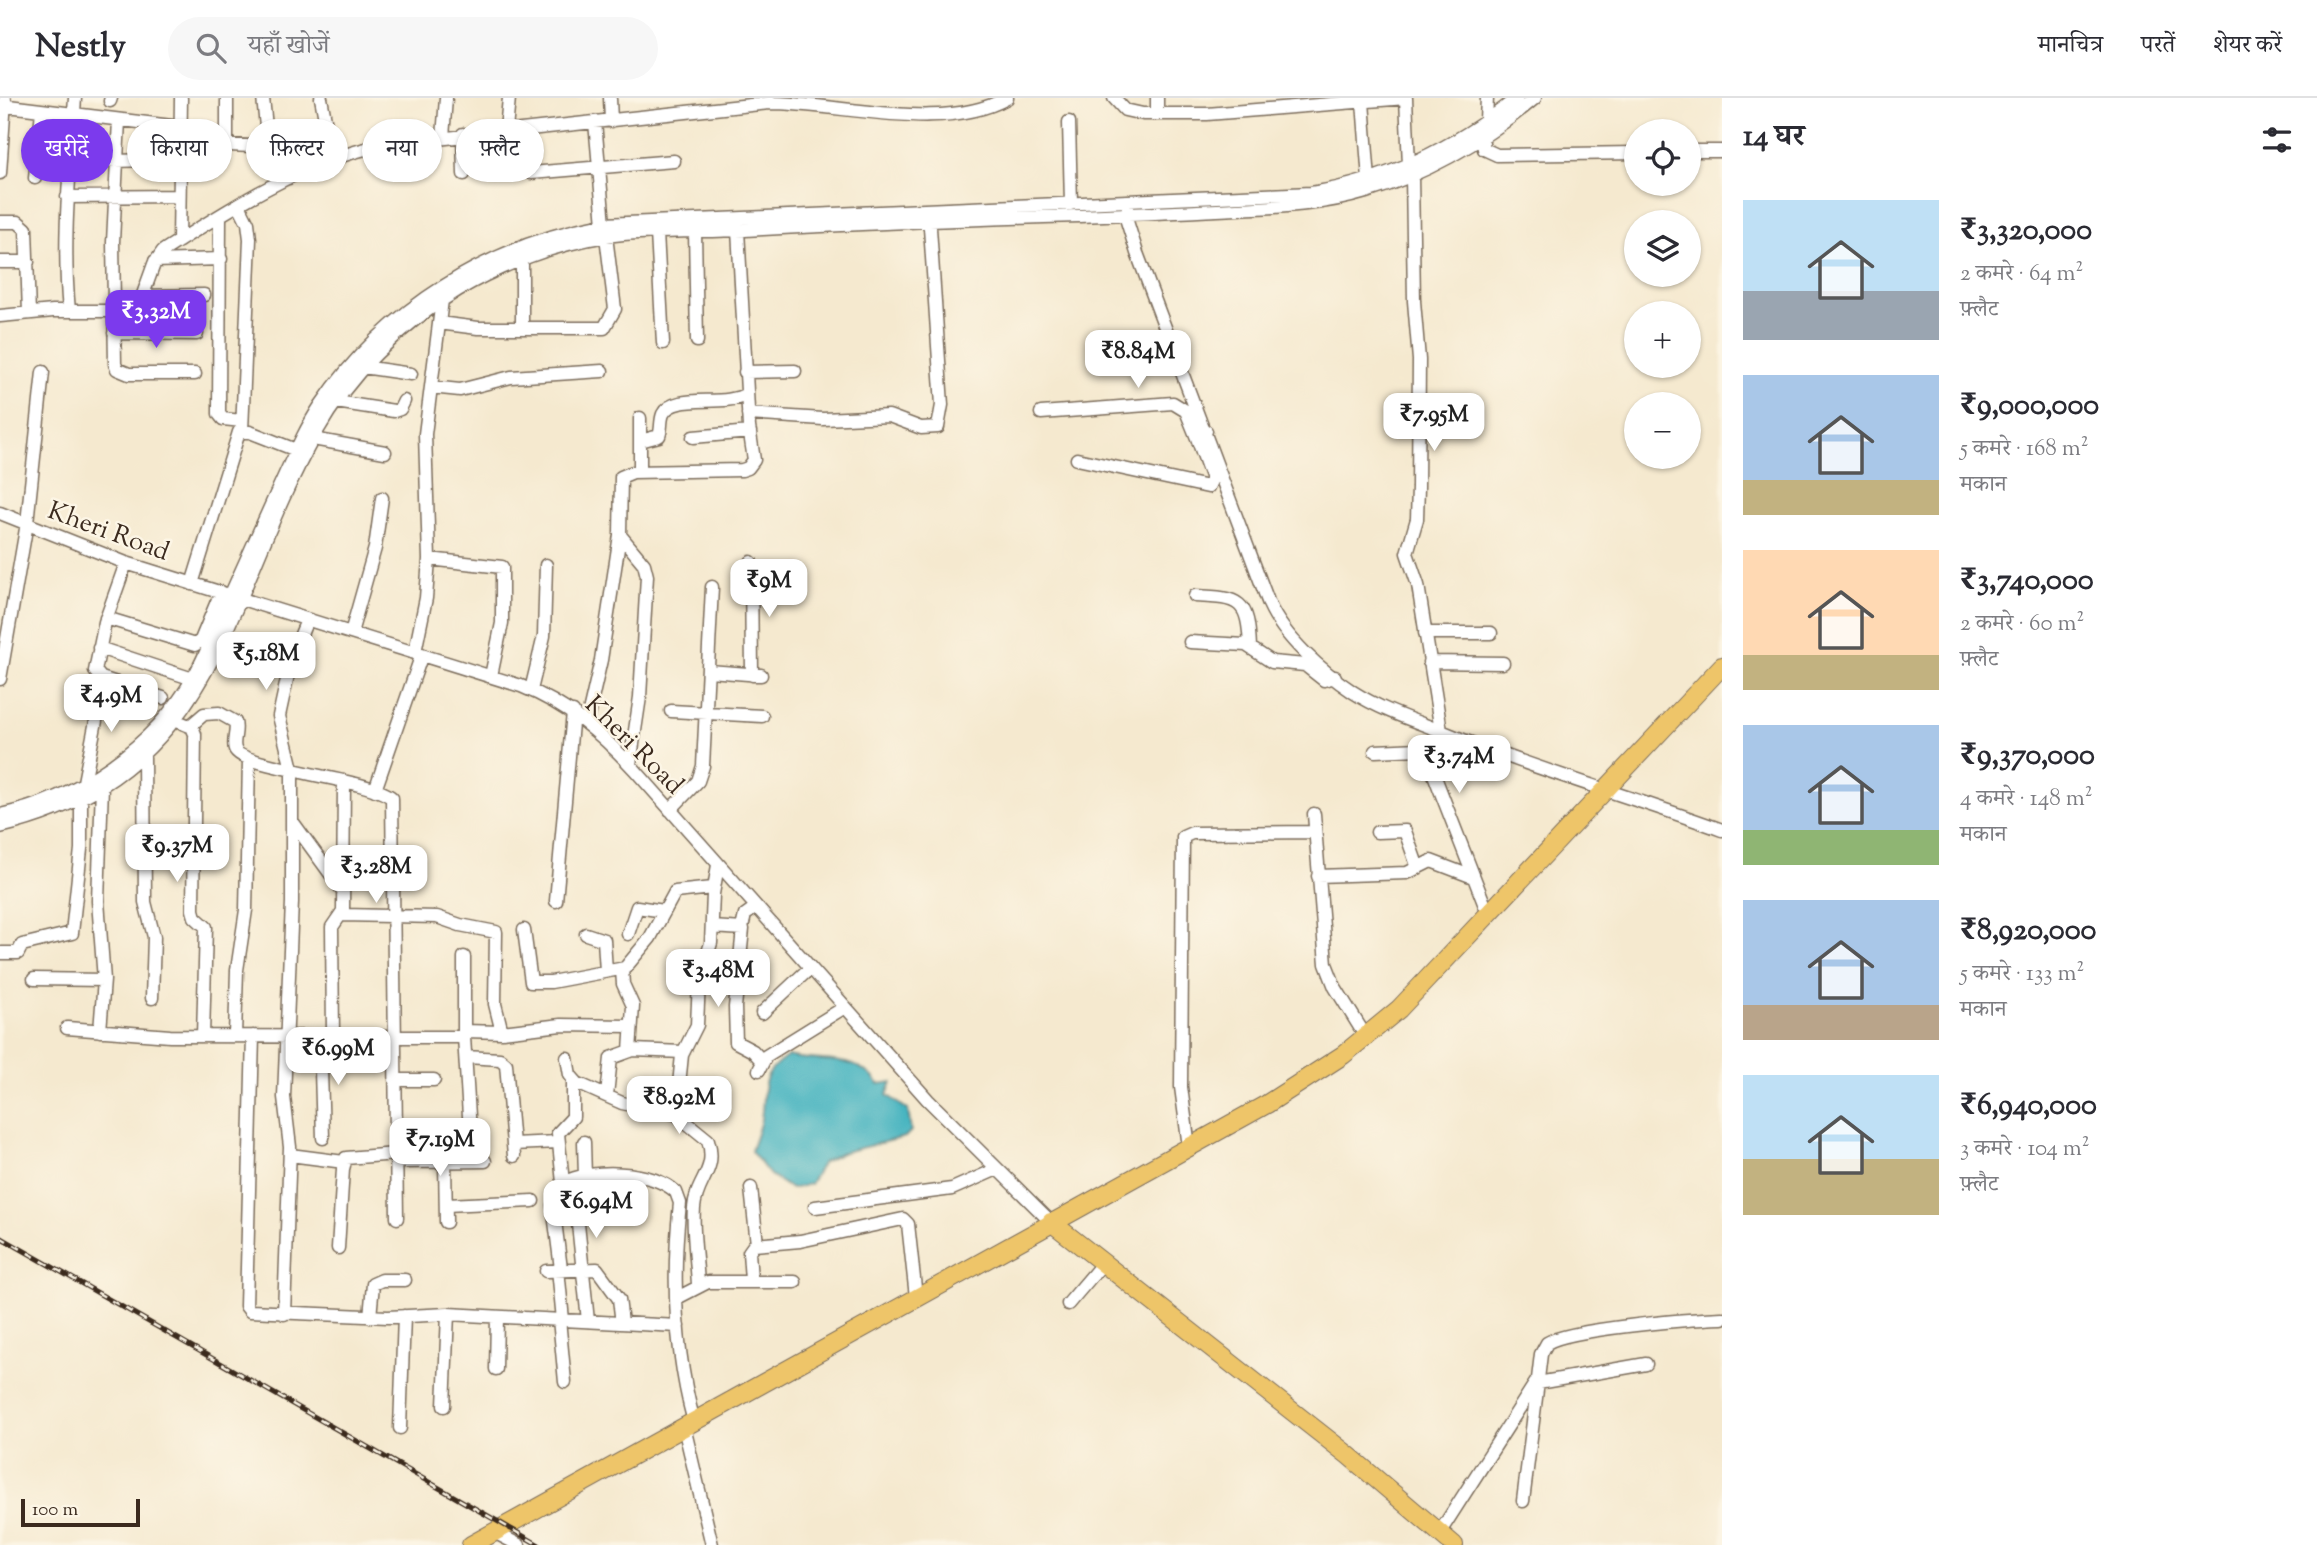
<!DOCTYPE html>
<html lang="hi">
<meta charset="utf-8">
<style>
body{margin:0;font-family:"Sorts Mill Goudy","Noto Serif Devanagari",serif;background:#f7f7f7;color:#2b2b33;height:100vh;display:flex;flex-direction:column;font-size:26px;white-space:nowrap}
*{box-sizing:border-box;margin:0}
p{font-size:23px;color:#7c7c81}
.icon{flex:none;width:38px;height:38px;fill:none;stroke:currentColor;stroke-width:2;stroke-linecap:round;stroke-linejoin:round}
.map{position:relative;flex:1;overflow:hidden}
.details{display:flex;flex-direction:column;background:#fff;width:595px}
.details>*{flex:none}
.guide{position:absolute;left:21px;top:21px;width:665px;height:63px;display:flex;gap:14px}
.buttons{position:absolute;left:1624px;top:21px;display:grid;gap:14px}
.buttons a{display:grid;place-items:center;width:77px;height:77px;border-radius:50%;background:#fff;box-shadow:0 2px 5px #0004;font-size:35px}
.scale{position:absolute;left:21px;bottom:18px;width:119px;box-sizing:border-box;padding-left:7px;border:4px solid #3b2a1e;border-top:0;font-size:19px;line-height:24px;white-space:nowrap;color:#3b2a1e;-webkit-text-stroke:5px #fcf5e5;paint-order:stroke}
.price{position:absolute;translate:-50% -60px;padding:0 16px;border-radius:14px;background:#fff;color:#222;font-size:23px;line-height:46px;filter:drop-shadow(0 2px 4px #0008)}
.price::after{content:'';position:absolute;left:50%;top:42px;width:21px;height:16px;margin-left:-10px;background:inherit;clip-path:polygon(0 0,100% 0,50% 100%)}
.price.active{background:#7c3aed;color:#fff}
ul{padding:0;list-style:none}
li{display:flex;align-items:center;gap:21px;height:175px;padding:0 21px}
li span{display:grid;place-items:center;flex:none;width:196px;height:140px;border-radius:0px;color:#555}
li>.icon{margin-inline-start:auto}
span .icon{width:84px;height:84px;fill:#fffc;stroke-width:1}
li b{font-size:30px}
h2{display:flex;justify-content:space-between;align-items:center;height:84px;padding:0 21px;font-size:30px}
.pill{padding:0 24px;border-radius:32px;background:#fff;box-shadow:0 2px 5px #0004;font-size:24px;line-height:63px}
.pill.active{background:#7c3aed;color:#fff}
header{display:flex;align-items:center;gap:42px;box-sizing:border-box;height:98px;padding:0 35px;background:#fff;border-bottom:2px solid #e1e1e2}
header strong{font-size:33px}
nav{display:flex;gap:38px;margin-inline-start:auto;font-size:24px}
.search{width:490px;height:63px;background:#f7f7f7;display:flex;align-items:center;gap:18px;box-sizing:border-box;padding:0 24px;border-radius:38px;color:#7c7c81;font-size:26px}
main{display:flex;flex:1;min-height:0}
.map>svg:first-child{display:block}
</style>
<header>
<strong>Nestly</strong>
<div class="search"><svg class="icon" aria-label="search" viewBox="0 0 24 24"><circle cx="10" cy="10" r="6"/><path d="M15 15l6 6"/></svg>यहाँ खोजें</div>
<nav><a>मानचित्र</a><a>परतें</a><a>शेयर करें</a></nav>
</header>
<main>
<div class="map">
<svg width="1722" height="1447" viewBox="0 0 1722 1447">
<rect width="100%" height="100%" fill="#fcf5e5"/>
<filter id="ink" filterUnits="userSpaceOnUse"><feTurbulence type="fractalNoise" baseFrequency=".0143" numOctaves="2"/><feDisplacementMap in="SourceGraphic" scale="14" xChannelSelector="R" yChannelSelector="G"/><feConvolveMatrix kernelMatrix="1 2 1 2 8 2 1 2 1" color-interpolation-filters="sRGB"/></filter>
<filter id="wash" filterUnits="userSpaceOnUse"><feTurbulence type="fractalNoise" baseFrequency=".00686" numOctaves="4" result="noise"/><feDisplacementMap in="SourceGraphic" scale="28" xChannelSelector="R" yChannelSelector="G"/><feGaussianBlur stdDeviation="1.57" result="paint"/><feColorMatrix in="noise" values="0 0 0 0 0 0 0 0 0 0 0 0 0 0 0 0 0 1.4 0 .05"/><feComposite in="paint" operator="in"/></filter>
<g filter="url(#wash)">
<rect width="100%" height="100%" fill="#f5e9cf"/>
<!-- water -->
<path fill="#43b2bf" stroke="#3f6e6e" stroke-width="2" d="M788,958c34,8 68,-3 91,28l13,-2 -5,13 21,15 3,21 -6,6 -61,15 -21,10 -13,22 -19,5 -21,-14 -19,-24c3,-10 8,-21 10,-32 5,-32 -4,-42 27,-63z"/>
</g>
<g filter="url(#ink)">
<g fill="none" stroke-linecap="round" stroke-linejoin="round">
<defs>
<path id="minor" d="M263,0l5,48
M321,0l11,59
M509,0l-5,53 27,22 143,-12
M610,0l1,23
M1114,0l11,12 18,4h64l199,-16
M1157,0v16
M1406,0l3,67
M110,3l1,-3
M1363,4l6,78
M0,7l180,22
M119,22l-6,122 2,122 2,5 12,5h66
M1486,22l1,-22
M595,24l9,102
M1069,24l2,82
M463,36l1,40
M443,39l3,-39
M1482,39l2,12 13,6 139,-2
M179,45l99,4 6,6 4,25
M227,47v-47
M1689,53h33
M68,58l47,5 34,-1 4,-10 2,-26
M0,75l5,-73
M1412,77l2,126 5,59 -1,127 -1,32 -10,34 11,32 23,146
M35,80l7,-67
M67,99l111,-1
M239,107l9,18 2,16 -8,192
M1128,111l-3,6 12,38 132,351c15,34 54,68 84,88 28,18 62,29 93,41 90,37 184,63 276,97
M220,118l-1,198 4,5 19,2
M0,124h18l8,7 3,84
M695,133l2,110
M657,135l6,110
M179,143l2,-143
M155,163l66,-2
M0,164h28
M143,198l61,-1
M69,213c-7,-73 1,-141 6,-213
M0,218l53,-5h76l12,-11 13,-36 9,-13c69,-44 138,-89 219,-106l387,-42c73,0 173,31 238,-5
M439,225l39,5h126l11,-19 -9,-73
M522,228v-66
M114,235l83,1
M363,269l48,7
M745,274l50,-1
M431,289l29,3 51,-13 91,-6
M336,304l58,9 6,-2 4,-8
M1041,315l132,-10 13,8 11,27
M748,316l75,5 66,-3 32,12 17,-1 4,-22 -13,-192
M640,320v54
M693,339l57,-5
M313,341l72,13
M640,343l19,-5c3,-7 1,-15 4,-22 11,-22 61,-6 84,-20
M1077,361l131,28 4,-8 -15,-41 9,-7
M0,415l126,50 395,123c47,19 80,47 114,84l293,330 123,122
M620,437l24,29 3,12 -7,121 -10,67
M429,461l73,8v56l-11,53
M751,464l1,113
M126,465l-21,59 -10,49 6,7 62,20
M192,486l47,-152h11l46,18
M1195,498c46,2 53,4 55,51
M106,520l89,27 6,-5 20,-48
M351,535l24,-85 7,-50
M1425,535h66
M1190,544l56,3 26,17 33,3 19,15 11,-3
M99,550l94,31
M415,554l11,-54 3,-39 -4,-125 17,-134
M1429,564l74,1
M709,573l52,4
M0,581l27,-156 16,-151
M531,592l13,-54 2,-71
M671,613l91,5
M587,623l14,-61 19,-125 1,-58 12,-5 109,-2 6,-2 6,-8 -5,-33 -11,-197
M182,625l10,4 3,7 -2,176 2,7 11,10 -3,109
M190,628l14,-12 15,-1 16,9c3,9 -3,19 0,27 6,19 133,29 157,49l5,420
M1375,653l44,-2 7,5 63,162
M144,657l1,147 9,35 -2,61
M84,684l20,-102
M375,692l47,-136
M670,712l28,-29 5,-15 9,-179
M1314,716l12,150 9,23 31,50
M0,717c77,-16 154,-68 193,-137 15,-26 25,-55 37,-82 15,-34 31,-68 46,-102 14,-30 27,-62 45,-89 65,-97 169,-160 283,-181l707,-31c76,-12 146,-47 206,-95
M292,723l51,70
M0,729c219,-52 223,-229 316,-394 34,-60 83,-107 142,-143 44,-26 97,-46 148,-54 46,-6 93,-4 139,-6 112,-6 223,-11 334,-14 53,-2 105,-4 158,-7 44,-2 86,-4 129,-17 63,-19 119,-52 169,-94
M1377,734l28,-1 13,37
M1318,778l89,-3 24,-12 42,16
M556,803l17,-189
M343,817l94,2 23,8 36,7 -1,72 7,28
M712,829l31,2 -8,78 1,35 17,9 9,10
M742,830l3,-13 11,-8
M524,832l7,52h20l74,-14 25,-30 25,-46 38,-4
M586,836l18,6 2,31
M628,836l9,-27 27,4
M0,855h18l4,-8 50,-12 9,-84v-58
M464,859v80l6,95
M622,872l1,14 10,22 -3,45
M34,881l70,1
M762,915l48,-45
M67,930l103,8 294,1
M100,933l4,-51 -6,-79 4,-115
M464,933l38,1 59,-7 69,1
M235,938l2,-66 9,-60 3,-151
M253,938l-7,270 4,5 138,6 60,-3 230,12
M320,938l3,102
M333,938l-1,-109 11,-16 1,-130
M466,959l34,2 6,5 8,92
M567,960l3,17 7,8 45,20 54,11 32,26c10,31 -12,40 -14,68 -2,25 3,52 4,77
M759,972l7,-14 79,-49
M395,982h39
M607,997l4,-37 22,-8 50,2
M676,1016l6,-59 15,-30 2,-44 12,-38 2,-49 5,-29
M584,1044l1,35 10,28
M513,1046l45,-2
M1189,1049l-8,-60 2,-250 9,-4 123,-1
M290,1057l54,7
M396,1064l89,-1
M445,1064l1,60
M563,1085l-5,-50 15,-16v-37
M751,1090l6,56
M446,1107l87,-4
M815,1109l137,-18 43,-19
M577,1116l11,107
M338,1150l5,-79 3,-11 50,-4
M558,1171l5,51
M561,1171l-8,-64 10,-22c28,-15 89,-13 113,9l4,11c-8,72 -5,149 14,219
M546,1173l51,-2 22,30 3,24
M751,1182l-2,-28 5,-7 46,-4 103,-22 5,5 8,73
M677,1200l31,-16h87
M1068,1206l35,-41
M284,1216l6,-167 -6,-50 8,-195v-133l-13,-53 13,-60 15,-36
M370,1219l3,-33 9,-4h23
M559,1221l6,63
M496,1271l1,-52
M1538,1285l108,-19
M444,1308l4,-92
M684,1329l28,118
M400,1330l4,-112
M1523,1403l15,-119
M494,1434l25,13
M1440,1434l98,-153 3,-25 6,-11c22,-14 144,-24 175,-25"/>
<path id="highway" d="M1051,1124l297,233 106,90
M471,1447l796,-441 76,-49 56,-46 323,-343"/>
</defs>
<!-- minor casing -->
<use href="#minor" stroke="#7c6d5c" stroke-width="15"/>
<!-- highway casing -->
<use href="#highway" stroke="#7c6d5c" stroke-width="20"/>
<!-- minor -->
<use href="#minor" stroke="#fff" stroke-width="12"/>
<!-- highway -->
<use href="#highway" stroke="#eec569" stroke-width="18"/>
<defs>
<path id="rail" d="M0,1139l539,308"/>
</defs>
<!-- rail casing -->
<use href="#rail" stroke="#3b2a1e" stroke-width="5"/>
<!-- rail -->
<use href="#rail" stroke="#fcf5e5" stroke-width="2.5" stroke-dasharray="8" stroke-linecap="butt"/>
</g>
</g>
<g text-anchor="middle" stroke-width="5" stroke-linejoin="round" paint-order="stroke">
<!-- street labels -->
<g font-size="26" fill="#3b2a1e" stroke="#fcf5e5">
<text transform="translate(109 432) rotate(20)" y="9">Kheri Road</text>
<text transform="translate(635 646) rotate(45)" y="9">Kheri Road</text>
</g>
</g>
</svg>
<div class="buttons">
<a><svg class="icon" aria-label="locate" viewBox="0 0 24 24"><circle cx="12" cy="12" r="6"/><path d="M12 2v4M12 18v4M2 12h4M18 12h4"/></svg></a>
<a><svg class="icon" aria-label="layers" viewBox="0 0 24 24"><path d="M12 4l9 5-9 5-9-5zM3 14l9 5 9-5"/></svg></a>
<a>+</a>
<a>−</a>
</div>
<div class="scale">100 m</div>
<b class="price active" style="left:156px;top:252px">₹3.32M</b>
<b class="price" style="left:1138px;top:292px">₹8.84M</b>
<b class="price" style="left:1434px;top:355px">₹7.95M</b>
<b class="price" style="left:769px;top:521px">₹9M</b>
<b class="price" style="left:266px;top:594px">₹5.18M</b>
<b class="price" style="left:111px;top:636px">₹4.9M</b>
<b class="price" style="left:1459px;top:697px">₹3.74M</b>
<b class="price" style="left:177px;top:786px">₹9.37M</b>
<b class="price" style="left:376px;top:807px">₹3.28M</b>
<b class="price" style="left:718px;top:911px">₹3.48M</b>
<b class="price" style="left:338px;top:989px">₹6.99M</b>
<b class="price" style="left:679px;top:1038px">₹8.92M</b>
<b class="price" style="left:440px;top:1080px">₹7.19M</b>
<b class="price" style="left:596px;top:1142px">₹6.94M</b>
<div class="guide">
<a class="pill active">खरीदें</a>
<a class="pill">किराया</a>
<a class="pill">फ़िल्टर</a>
<a class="pill">नया</a>
<a class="pill">फ़्लैट</a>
</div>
</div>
<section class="details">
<h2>14 घर<svg class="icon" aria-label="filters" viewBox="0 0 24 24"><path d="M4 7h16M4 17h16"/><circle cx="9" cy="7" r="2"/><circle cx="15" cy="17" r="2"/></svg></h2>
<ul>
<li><span style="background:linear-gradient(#bfe0f5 65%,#9aa5b1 0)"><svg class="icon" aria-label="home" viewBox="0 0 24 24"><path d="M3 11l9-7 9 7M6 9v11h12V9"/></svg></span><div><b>₹3,320,000</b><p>2 कमरे · 64 m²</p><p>फ़्लैट</p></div></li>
<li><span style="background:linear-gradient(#a9c7e8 75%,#c2b280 0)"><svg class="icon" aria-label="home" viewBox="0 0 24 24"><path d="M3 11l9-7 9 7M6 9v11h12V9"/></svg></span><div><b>₹9,000,000</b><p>5 कमरे · 168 m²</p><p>मकान</p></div></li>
<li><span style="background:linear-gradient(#ffd9b3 75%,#c2b280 0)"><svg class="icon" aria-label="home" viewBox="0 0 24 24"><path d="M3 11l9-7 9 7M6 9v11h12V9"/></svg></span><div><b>₹3,740,000</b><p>2 कमरे · 60 m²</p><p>फ़्लैट</p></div></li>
<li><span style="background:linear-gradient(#a9c7e8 75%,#8fb573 0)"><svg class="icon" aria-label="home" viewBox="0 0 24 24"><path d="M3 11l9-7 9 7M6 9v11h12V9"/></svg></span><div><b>₹9,370,000</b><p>4 कमरे · 148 m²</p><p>मकान</p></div></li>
<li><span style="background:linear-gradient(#a9c7e8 75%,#b9a48a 0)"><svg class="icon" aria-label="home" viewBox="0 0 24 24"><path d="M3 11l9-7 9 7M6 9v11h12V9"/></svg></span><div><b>₹8,920,000</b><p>5 कमरे · 133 m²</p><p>मकान</p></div></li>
<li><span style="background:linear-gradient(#bfe0f5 60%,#c2b280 0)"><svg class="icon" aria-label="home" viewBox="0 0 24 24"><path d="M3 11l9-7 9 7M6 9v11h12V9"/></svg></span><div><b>₹6,940,000</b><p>3 कमरे · 104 m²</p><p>फ़्लैट</p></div></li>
</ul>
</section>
</main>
